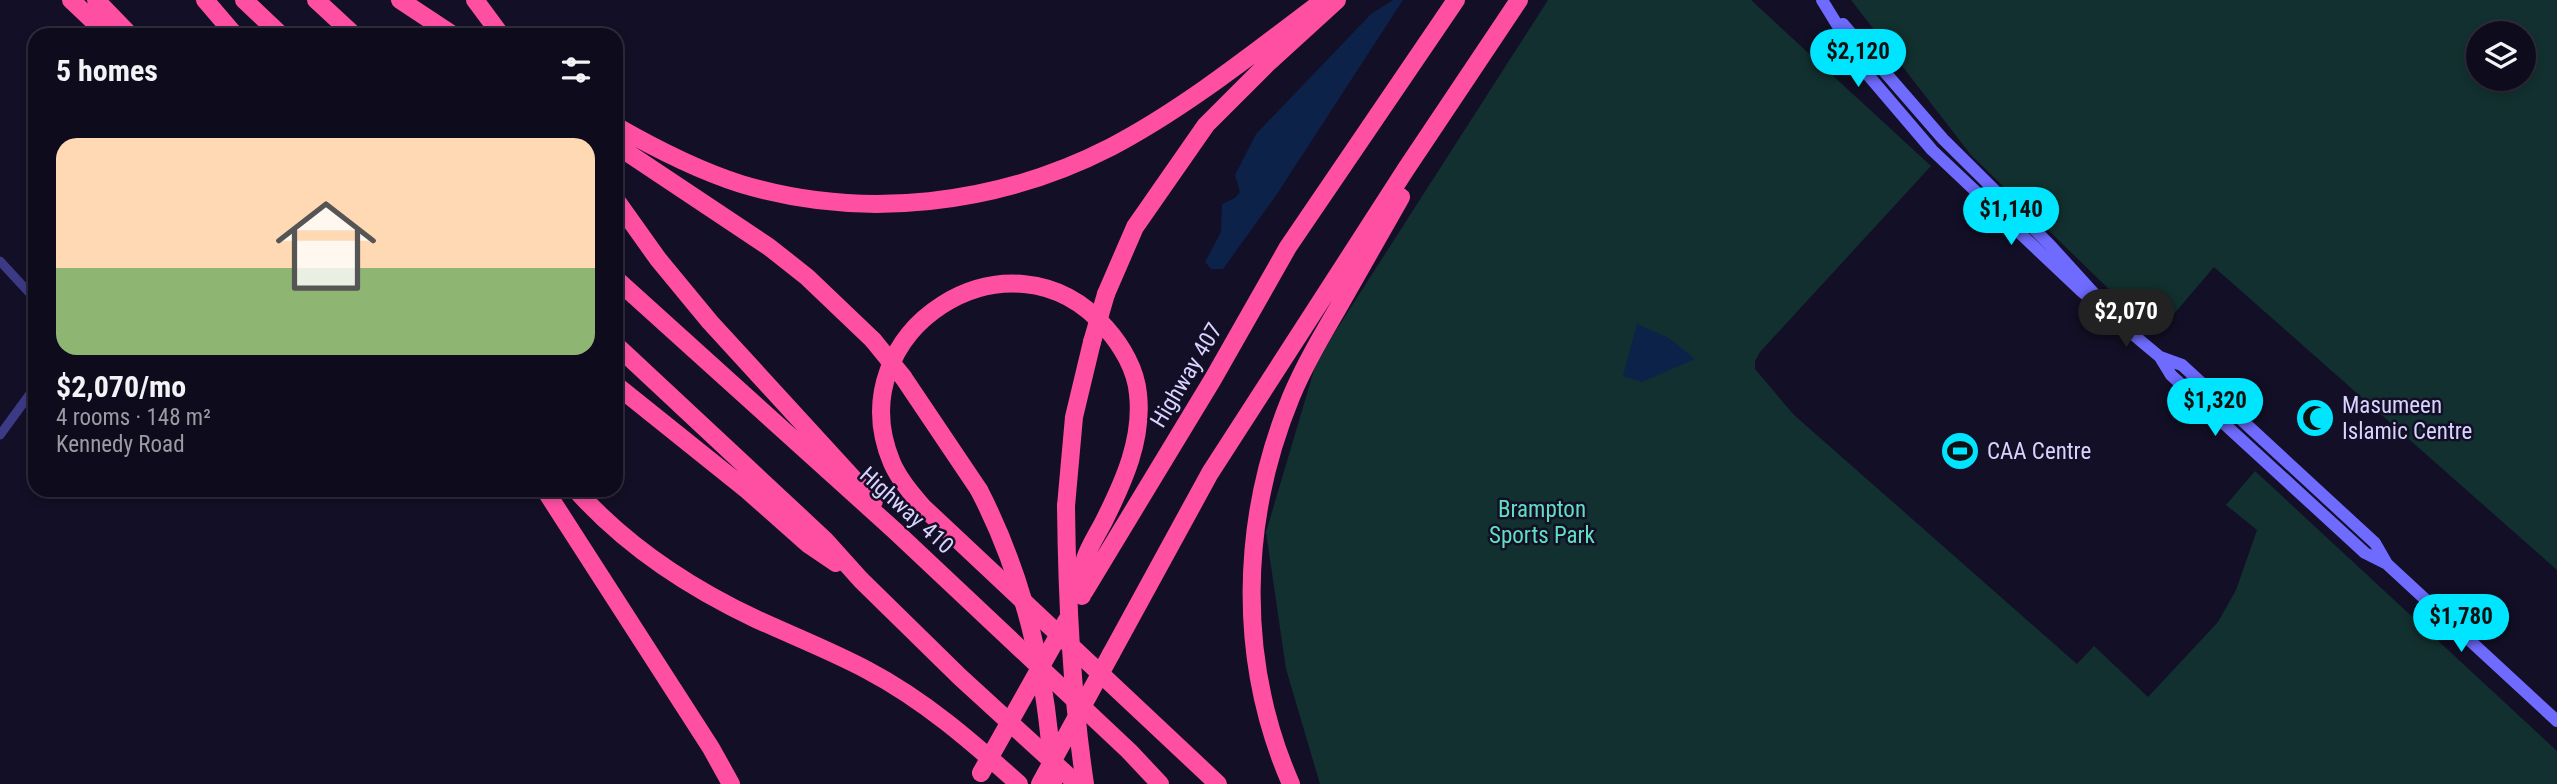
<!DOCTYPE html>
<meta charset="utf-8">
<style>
body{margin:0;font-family:"Roboto Condensed",sans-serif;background:#1c1929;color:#f1f3f6;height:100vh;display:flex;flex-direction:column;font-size:26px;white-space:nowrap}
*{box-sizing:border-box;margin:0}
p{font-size:23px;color:#9b9ba3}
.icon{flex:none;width:38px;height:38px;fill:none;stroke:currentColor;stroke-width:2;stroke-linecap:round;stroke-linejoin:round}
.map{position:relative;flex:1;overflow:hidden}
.panel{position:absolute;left:28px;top:28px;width:595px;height:469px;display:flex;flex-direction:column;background:#0e0b1c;border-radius:21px;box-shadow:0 4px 10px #0003,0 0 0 2px #2e2b3b}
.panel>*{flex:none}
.fabs{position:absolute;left:2466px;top:21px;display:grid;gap:14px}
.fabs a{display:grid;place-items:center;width:70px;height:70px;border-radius:50%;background:#0e0b1c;box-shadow:0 4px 10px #0003,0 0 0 2px #2e2b3b;font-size:35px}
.price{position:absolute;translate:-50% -60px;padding:0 16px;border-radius:24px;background:#00e5ff;color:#111;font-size:23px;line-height:46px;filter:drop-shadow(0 2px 4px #0008)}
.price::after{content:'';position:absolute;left:50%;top:42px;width:21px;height:16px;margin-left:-10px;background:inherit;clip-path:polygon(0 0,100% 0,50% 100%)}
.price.on{background:#222;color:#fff}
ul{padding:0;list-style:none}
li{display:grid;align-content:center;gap:14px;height:371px;padding:0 28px}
li span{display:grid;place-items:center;height:217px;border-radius:21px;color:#555}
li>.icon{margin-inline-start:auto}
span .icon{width:126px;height:126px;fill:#fffc;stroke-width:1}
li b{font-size:30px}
h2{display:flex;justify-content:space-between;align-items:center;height:84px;padding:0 28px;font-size:30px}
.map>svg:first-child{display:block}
</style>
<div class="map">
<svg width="2557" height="784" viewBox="0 0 2557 784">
<rect width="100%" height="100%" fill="#130f26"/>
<!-- green -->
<path fill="#12302f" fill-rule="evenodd" d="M1548,0h203l180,166 -171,186 -5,9v8l39,46 283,249 17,-18 54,51 70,-75 18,-32 21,-60 -31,-25 29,-34 302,280v33h-1237l-34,-115 -20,-137 51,-172z
M1851,0h706v570l-343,-303 -58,68 -185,-180zM2478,33h46v46h-46z"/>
<!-- water -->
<path fill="#0c2248" d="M1393,0h10l-126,194 -54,75h-12l-6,-7 16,-30 1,-28 13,-6 5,-6 -5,-17 21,-41 115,-120z
M1637,324l32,14 26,21 -53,23 -19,-6z"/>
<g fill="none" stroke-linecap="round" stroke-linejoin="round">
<!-- street -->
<path stroke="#3d3a85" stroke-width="9" d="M0,261l35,38
M0,435l35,-48"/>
<!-- secondary -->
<path stroke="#6f6bff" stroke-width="12" d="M1822,0l46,75 64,75 149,141 79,66 11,18 194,178 22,11
M1843,24l100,115 107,106 50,55
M2160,357l22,8 193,178 12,21 170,157"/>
<!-- highway -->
<path stroke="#ff4fa3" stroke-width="18" d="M71,0l37,35
M96,0l34,35
M205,0l30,35
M244,0l37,35
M316,0l38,35
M400,0l53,35
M475,0l26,35
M616,126c40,23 81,44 125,58 122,37 257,21 370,-37 76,-40 145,-96 213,-147
M616,145l153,102 38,30 66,63
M616,200l42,59 52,63 164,179
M616,279l278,251 235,221 31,33
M1106,294l29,-67 71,-102 63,-63 68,-62
M616,345l209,195 36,40 99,97 117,107
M903,377l76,113
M616,385l131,105 61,54 28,19
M545,490l166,258 20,36
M576,490c50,56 112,97 180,129 37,17 75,32 111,51 57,30 104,71 152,114
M1066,506l8,-89 18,-75
M1084,592l129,-213 75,-132 168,-247
M1082,596c1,-12 0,-26 3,-37 4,-13 13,-26 19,-38 20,-40 39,-82 34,-127 -2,-24 -16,-48 -32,-66 -95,-110 -270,3 -214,135 7,16 19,30 31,44l295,277
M1111,654l99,-181 196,-304 113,-169
M1291,784c-54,-123 -51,-263 0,-387 13,-31 30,-60 47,-89 21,-37 42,-74 63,-111"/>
<!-- highway-bridge -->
<path stroke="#ff4fa3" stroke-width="18" d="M873,340l30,37
M1092,342l14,-48
M979,490c47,91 69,192 74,294
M1066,506c1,93 5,186 19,278
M981,773l86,-153
M1040,784l71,-130"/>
</g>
<!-- icons -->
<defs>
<symbol id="mosque-disc" viewBox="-11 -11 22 22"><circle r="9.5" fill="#00e5ff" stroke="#130f26"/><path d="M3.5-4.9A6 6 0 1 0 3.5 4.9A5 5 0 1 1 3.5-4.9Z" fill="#111"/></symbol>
<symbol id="stadium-disc" viewBox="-11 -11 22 22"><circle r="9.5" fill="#00e5ff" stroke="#130f26"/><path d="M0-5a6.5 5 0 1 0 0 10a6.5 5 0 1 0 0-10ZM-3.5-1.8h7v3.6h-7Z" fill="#111"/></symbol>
</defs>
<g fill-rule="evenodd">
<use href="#mosque-disc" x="2293" y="396" width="44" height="44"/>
<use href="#stadium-disc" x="1938" y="429" width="44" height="44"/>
</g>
<g text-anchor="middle" stroke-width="5" stroke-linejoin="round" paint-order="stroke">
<!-- street labels -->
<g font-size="23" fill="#d9d4ff" stroke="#130f26">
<text transform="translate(1186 375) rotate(-59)" y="8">Highway 407</text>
<text transform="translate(907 510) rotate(42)" y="8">Highway 410</text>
</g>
<!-- poi labels -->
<g font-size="23" fill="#d9d4ff" stroke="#130f26" text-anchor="start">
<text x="2342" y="413">Masumeen<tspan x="2342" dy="26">Islamic Centre</tspan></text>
<text x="1987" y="459">CAA Centre</text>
</g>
<!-- park labels -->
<g font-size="23" fill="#5fe0c0" stroke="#130f26">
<text x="1542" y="517">Brampton<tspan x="1542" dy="26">Sports Park</tspan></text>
</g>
</g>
</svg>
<div class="fabs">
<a><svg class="icon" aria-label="layers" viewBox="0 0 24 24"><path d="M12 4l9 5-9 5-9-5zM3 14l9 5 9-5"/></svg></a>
</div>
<b class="price" style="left:1858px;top:89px">$2,120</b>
<b class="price" style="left:2011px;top:247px">$1,140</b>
<b class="price on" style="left:2126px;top:349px">$2,070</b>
<b class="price" style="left:2215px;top:438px">$1,320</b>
<b class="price" style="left:2461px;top:654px">$1,780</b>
<section class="panel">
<h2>5 homes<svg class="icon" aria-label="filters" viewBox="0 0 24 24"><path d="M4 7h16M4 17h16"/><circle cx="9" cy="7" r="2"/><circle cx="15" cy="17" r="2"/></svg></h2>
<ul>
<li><span style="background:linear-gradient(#ffd9b3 60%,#8fb573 0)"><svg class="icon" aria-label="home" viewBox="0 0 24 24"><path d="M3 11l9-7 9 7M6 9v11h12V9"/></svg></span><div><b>$2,070/mo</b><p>4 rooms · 148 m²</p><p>Kennedy Road</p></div></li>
</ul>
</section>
</div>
